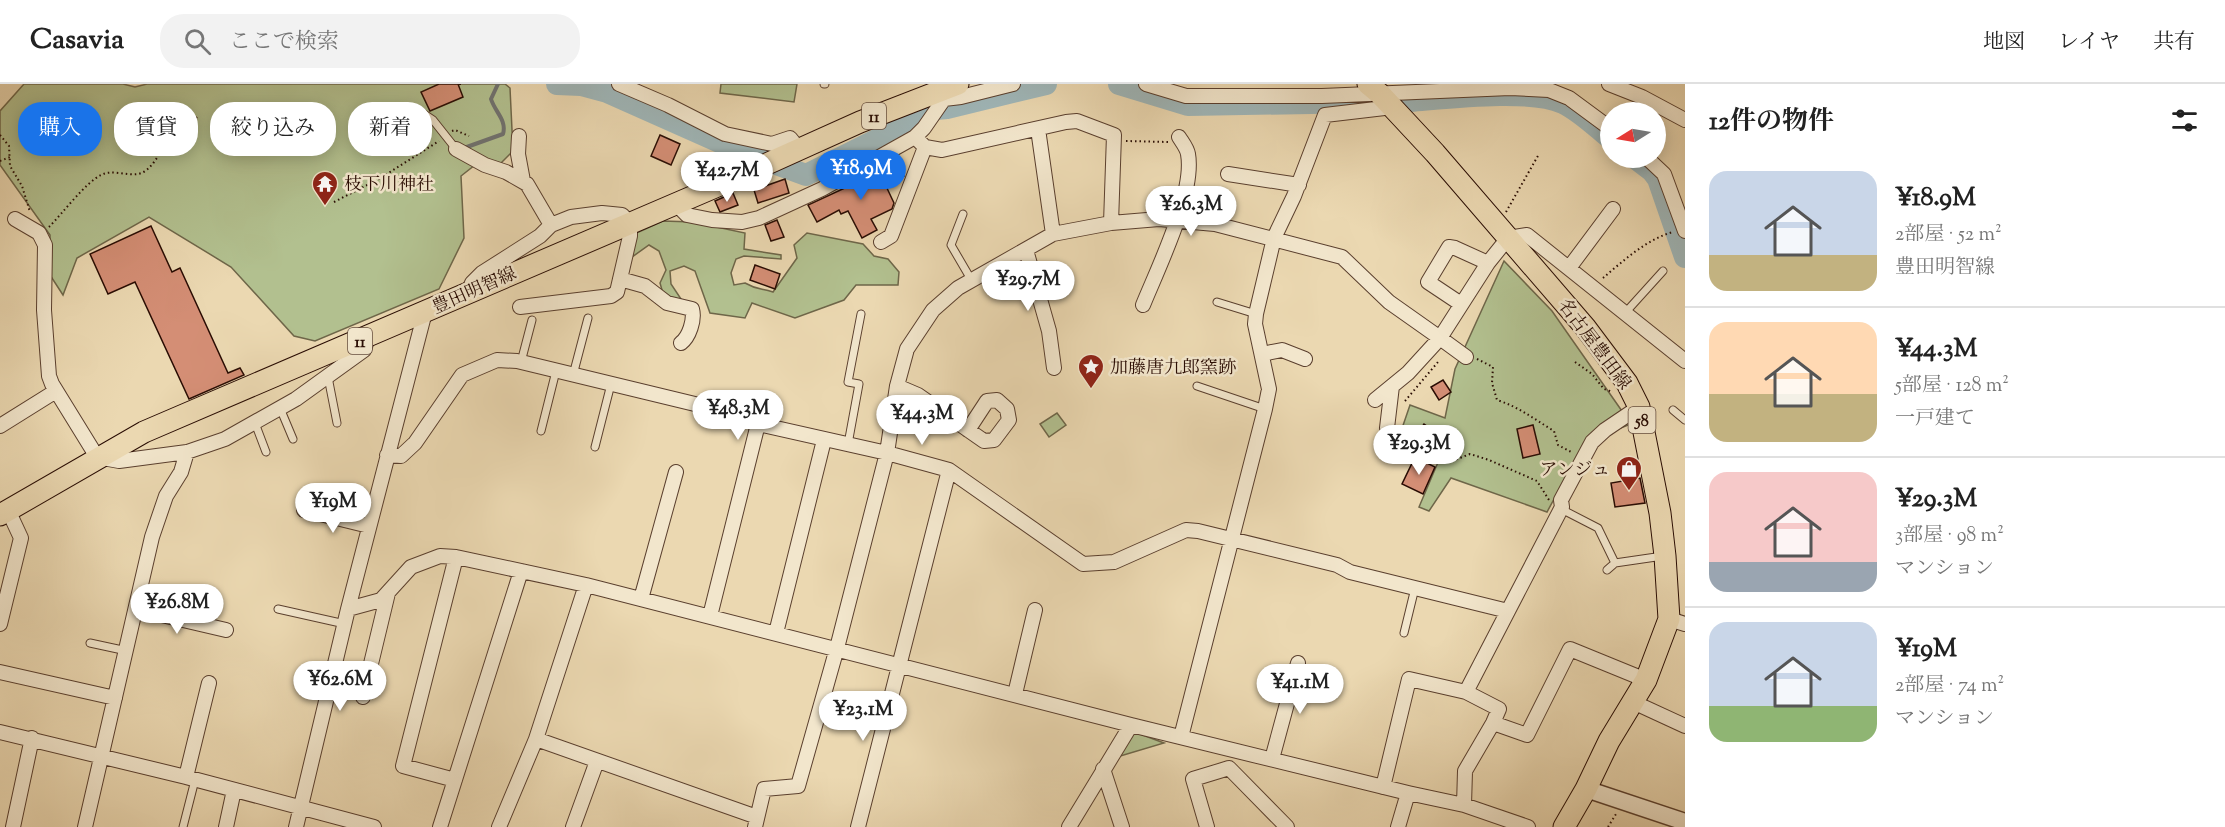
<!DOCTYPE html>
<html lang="ja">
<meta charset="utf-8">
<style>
body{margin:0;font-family:"Sorts Mill Goudy","Noto Serif JP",serif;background:#f2f2f2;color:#222;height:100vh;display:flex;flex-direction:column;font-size:22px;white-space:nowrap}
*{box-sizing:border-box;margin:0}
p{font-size:20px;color:#767676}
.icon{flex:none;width:33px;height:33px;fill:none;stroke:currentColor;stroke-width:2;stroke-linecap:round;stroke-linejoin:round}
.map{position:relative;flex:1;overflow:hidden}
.panel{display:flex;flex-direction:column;background:#fff;width:540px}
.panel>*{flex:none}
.banner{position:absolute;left:18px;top:18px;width:570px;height:54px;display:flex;gap:12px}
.needle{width:39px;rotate:259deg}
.controls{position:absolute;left:1600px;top:18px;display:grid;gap:12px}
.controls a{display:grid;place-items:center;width:66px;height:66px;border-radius:50%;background:#fff;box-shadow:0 3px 15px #0003;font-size:30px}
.price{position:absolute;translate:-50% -51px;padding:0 14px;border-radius:21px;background:#fff;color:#222;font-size:20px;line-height:39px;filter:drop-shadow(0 2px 3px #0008)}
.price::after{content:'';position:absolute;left:50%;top:36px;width:18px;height:14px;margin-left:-9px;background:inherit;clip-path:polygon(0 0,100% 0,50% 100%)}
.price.current{background:#1a73e8;color:#fff}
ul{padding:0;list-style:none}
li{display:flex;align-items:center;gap:18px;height:150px;padding:0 24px}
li+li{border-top:2px solid #e0e0e0}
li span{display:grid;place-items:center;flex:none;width:168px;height:120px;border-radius:18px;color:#555}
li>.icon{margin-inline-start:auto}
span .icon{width:72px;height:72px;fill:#fffc;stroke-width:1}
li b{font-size:26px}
h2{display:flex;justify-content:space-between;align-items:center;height:72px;padding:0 24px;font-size:26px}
.chip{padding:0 21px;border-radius:24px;background:#fff;box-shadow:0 3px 15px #0003;font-size:21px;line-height:54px}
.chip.current{background:#1a73e8;color:#fff}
header{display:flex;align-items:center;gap:36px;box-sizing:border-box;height:84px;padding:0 30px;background:#fff;border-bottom:2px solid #e0e0e0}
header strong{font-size:28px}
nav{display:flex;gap:33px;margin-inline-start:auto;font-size:21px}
.search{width:420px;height:54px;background:#f2f2f2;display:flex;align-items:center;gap:15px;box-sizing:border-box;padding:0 21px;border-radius:24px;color:#767676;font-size:22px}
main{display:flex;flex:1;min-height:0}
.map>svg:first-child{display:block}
</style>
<header>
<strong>Casavia</strong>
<div class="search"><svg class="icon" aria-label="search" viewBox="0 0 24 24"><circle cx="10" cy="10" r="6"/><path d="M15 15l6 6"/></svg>ここで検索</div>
<nav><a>地図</a><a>レイヤ</a><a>共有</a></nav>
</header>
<main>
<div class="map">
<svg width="1685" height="743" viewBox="0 0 1685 743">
<rect width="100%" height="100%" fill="#ebd8b1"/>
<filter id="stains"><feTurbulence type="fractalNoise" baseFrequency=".00333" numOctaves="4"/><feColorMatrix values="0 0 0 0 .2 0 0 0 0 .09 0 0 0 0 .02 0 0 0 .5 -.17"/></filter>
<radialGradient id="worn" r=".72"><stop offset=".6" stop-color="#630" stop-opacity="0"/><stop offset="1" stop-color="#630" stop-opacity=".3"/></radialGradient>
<!-- green -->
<path fill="#b2c08f" stroke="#6e6649" stroke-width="1.5" d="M24,0h99l12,3 12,-3h358l5,4 3,63 -14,14h-24l-14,11 3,62 -25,51 -124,52 -21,-5 -63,-69 -82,-50 -72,41 -14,37 -13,-20v-40l-50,-70v-54z
M721,0h76l-3,18 -74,-9z
M663,137l30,1 52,11 -1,16 37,6v4l-37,-3 -8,3 -5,14 3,12 11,-2c12,7 16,5 28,9l24,-34 -3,-13 13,-12 56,11 11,12 14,3 11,13 -1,13h-42l-12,15 -49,18 -43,-15 -7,15 -35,-5 -15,-42 -11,-5 -14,5 1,13 10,15 -4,5 -13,-7 -4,-14 6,-13 -7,-19 -10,-6 -24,17 7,-27z
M1504,177l48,50 79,113 -46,18 -38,70 -96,-34 -22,33 -10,-4 20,-47 -42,-17 13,-38 35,13 10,-49z
M1057,329l9,12 -17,12 -9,-13z
M1132,647l32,12 -47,14z"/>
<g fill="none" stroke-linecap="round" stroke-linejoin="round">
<!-- stream -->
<path stroke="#707270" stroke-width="4" d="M464,64l39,-14c4,-14 -8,-22 -12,-35l7,-15"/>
<!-- river -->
<path stroke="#9fb6b8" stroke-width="22" d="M557,0l24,1 26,7 126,56 73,27 84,-42 35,-23 22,-2 99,-24
M1119,0l69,21 179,-3
M1411,17c37,-3 120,-13 152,2 17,8 33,24 48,36
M1635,74l17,13 6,8 27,78"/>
</g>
<!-- building -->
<path fill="#d48e75" stroke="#290c03" stroke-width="1.5" d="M439,0h19l5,13 -33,14 -9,-19z
M660,51l20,9 -9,21 -20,-9z
M898,78l6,14 -19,8 9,19 -2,6 -21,10 6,11 -15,8 -14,-27 -7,3 -2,-4 -22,12 -9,-17 41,-19 1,2 39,-19 -2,-2z
M785,95l4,14 -31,10 -4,-13z
M733,109l5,12 -18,7 -5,-11z
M777,136l7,17 -13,4 -6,-16z
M151,142l21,46 8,-4 48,105 12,-5 4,7 -55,24 -54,-117 -27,12 -18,-40z
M755,181l25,9 -5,15 -25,-9z
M1443,296l8,12 -12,8 -8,-13z
M1424,340l10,7 -7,10 -10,-7z
M1533,341l7,29 -17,4 -6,-29z
M1415,373l20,10 -12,27 -21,-10z
M1640,394l5,25 -30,4 -4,-24z"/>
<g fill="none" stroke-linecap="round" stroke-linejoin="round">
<defs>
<path id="service" d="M824,0h1
M394,25l27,3 12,8 23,29
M963,130l-12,31 21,36
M1217,218l39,12
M1625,229l38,-42
M521,278l11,-42
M573,291l15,-57
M328,293l9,46
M1197,302l68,23
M280,324l13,31
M1673,326l12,10
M255,339l11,29
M541,347l15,-60
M848,360l11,-60 -11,-2 13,-68
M595,363l16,-63
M1561,425l37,19 17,35
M1607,486l8,-7 48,-7
M278,525l67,15
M1404,549l11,-45
M90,559l37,8
M183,743l12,-47"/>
<path id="minor" d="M619,0l49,21 57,29 47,10 18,-6 9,11
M1146,0l40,12h136l188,-8 39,2 20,8 42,31
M1609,0l33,13 43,23
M944,15l17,-2 52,-13
M1038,45l15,105
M519,52l-1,18 5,27
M456,65l29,16 21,7 21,12 24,41
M1647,74l17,16 21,57
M1228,90l71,11
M676,120l11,11 25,5 30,2 17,-4 63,-29 93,-52 9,-9 20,-29 -2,-9
M15,135l24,14 6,12 -1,65 5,66 3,8 45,73 22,4 68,-9 38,-13 71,-40 68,-49 4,-13
M1111,139l48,-4 56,5 127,33 47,45 51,36 48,-75 20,-25 19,-3 158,126
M881,158l10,-6 34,-89
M1026,166l23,81 5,37
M1569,184l44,-59
M620,195l25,7 22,17 25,6c3,11 -3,28 -11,34
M468,208l4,-9 10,-10 58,-37 11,-11 20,-8 31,-4 20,2 8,8v13l-13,56 -6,4 -91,11
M1461,220l-33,-22 21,-35 6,1 33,15
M1143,221c15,-37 52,-112 45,-151 -1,-6 -6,-12 -9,-17
M1262,270l20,-4 23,9
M897,302l21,9 66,46 10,-1 15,-20 -2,-11 -10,-9 -10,1 -19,29
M1375,316l33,-27 32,-35 26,19
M0,342l56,-35
M1387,344l5,-42
M387,371l14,1 14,-13 47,-68 35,-15 20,1 182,44 59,19
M304,426l65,16
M641,515l35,-127
M136,525l90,21
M348,525l33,-9 30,-33 29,-11 16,1 130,28 545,140 277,68 56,12 64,22
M1508,527l54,-104 -1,-7 31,-58 13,-12 34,-23
M710,532l48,-192 129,29 62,17 134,94 31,-2 72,-32 12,1 139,34 13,7 158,39 -42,81
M1669,535l16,5
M0,540l21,-86 -13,-28
M776,549l48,-193
M0,588l115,26
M1015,610l20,-84
M363,613l25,-104
M1633,618l52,24
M1493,639l34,12 43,-86 76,31
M0,648l186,45 188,50
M1181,653l84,-328 4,-20 -14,-65 1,-10 18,-76 20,-42 31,-81 68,-8
M536,655l221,78
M1272,675l26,-96
M1103,685l19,58
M186,693l23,-94
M455,696l-52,-14 53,-209
M1383,703l26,-108 57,13 33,17 -6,14 -28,48 -1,34
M13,743l19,-89
M85,743l67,-290 14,-41 15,-24 6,-20
M226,743l8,-37
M296,743l52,-218 77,-297
M440,743l81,-256
M499,743l37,-88 50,-154
M573,743l24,-66
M755,743l9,-38 34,-3 39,-138 50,-195 10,-67 10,-37 26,-39 25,-22 95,-54 58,-11 3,-88 -37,-14 -11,1 -124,28 -17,-3 -10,-10
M858,743l91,-357
M1069,743l62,-102
M1207,743l-14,-48 36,-11 58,59
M1398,743l10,-34"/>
<path id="tertiary" d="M1586,705l99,33"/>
<path id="primary" d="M1368,0l12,10 55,59 150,174 42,56 12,24 21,106 5,43 4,63 -23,61 -37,61 -23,48 -22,38
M0,431l144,-83 585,-251 131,-59 98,-38"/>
</defs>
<!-- service casing -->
<use href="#service" stroke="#5a3f2e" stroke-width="9"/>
<!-- minor casing -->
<use href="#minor" stroke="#5a3f2e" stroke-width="16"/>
<!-- tertiary casing -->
<use href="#tertiary" stroke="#5a3f2e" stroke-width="19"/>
<!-- primary casing -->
<use href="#primary" stroke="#290c03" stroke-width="23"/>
<!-- path -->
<path stroke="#290c03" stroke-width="2" stroke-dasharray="1.5 3" stroke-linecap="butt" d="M460,0v1
M452,47l3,-1 14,6
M0,51l9,11 1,20 12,20 8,26
M1126,57l42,1
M0,77l10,-4
M334,118l45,-23 60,-38
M1506,128l33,-58
M49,143c13,-13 37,-45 52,-52 11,-6 25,1 37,-1 15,-3 21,-23 31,-33 8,-9 19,-14 28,-24
M1603,194c20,-17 44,-39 70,-46
M1477,275l16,8 -1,16 5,17c22,7 37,19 57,31l4,14 15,8
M1575,278l17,12 12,15 9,3
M1405,317l33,-39
M1452,377l18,-7 19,6 48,21 12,19
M1608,743l8,-13"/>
<!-- service -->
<use href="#service" stroke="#f2e6cc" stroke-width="7"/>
<!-- minor -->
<use href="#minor" stroke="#f2e6cc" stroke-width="14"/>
<!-- tertiary -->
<use href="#tertiary" stroke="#f2e6cc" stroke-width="16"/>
<!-- primary -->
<use href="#primary" stroke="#ebd8b1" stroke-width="21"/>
</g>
<!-- icons -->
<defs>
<symbol id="temple-pin" viewBox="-11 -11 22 30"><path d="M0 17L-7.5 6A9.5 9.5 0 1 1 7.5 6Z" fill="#8f2418" stroke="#f2e6cc"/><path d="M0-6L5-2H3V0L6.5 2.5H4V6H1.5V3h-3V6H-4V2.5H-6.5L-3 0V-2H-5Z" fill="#fff"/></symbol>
<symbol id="sight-pin" viewBox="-11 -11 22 30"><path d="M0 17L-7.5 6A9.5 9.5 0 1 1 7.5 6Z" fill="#8f2418" stroke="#f2e6cc"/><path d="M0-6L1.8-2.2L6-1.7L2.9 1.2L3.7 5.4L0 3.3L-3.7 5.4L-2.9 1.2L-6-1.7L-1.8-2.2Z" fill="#fff"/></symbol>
<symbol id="shop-pin" viewBox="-11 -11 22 30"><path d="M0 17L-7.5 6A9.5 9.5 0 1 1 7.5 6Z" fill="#8f2418" stroke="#f2e6cc"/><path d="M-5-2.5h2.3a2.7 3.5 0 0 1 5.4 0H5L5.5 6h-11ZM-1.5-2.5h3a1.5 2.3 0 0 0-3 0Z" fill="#fff"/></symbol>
</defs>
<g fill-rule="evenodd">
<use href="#temple-pin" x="310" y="85" width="30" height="40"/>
<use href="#sight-pin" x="1076" y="268" width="30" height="40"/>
<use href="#shop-pin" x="1614" y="370" width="30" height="40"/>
</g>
<g text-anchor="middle" stroke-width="5" stroke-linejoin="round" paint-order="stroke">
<!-- shield labels -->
<g fill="#f2e6cc" stroke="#654d3f" stroke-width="1.5">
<rect x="862" y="19" width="24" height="26" rx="4.5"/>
<rect x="348" y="244" width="24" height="26" rx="4.5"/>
<rect x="1628.5" y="323" width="27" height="26" rx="4.5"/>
</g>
<g font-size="16" font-weight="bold" fill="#290c03">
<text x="874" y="38">11</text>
<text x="360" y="263">11</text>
<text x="1642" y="342">58</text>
</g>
<!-- poi labels -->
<g font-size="18" fill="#290c03" stroke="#f2e6cc" text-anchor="start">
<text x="344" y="106">枝下川神社</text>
<text x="1110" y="289">加藤唐九郎窯跡</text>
<text x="1610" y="391" text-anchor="end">アンジュ</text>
</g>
<!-- street labels -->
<g font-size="18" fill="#290c03" stroke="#f2e6cc">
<text transform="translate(474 206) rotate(-24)" y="6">豊田明智線</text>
<text transform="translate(1595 260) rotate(53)" y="6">名古屋豊田線</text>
</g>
</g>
<rect width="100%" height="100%" filter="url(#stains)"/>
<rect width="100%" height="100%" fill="url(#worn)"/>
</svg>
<div class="controls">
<a><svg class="needle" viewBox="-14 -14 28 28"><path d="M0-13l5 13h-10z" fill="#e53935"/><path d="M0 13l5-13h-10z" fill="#767676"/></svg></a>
</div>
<b class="price current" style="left:861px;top:117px">¥18.9M</b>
<b class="price" style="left:727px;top:119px">¥42.7M</b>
<b class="price" style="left:1191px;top:153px">¥26.3M</b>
<b class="price" style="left:1028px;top:228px">¥29.7M</b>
<b class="price" style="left:738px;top:357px">¥48.3M</b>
<b class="price" style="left:922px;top:362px">¥44.3M</b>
<b class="price" style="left:1419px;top:392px">¥29.3M</b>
<b class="price" style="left:333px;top:450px">¥19M</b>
<b class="price" style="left:177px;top:551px">¥26.8M</b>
<b class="price" style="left:340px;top:628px">¥62.6M</b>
<b class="price" style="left:1300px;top:631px">¥41.1M</b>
<b class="price" style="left:863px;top:658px">¥23.1M</b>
<div class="banner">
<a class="chip current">購入</a>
<a class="chip">賃貸</a>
<a class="chip">絞り込み</a>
<a class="chip">新着</a>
</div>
</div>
<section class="panel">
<h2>12件の物件<svg class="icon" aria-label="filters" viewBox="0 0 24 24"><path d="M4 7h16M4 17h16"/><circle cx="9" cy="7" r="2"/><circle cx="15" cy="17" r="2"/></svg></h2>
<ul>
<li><span style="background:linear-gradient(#c9d6e8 70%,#c2b280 0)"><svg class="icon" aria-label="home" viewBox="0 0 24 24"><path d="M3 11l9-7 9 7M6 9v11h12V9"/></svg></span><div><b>¥18.9M</b><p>2部屋 · 52 m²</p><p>豊田明智線</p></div></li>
<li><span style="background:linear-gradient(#ffd9b3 60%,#c2b280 0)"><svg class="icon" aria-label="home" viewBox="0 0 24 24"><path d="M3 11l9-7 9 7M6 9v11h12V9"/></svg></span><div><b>¥44.3M</b><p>5部屋 · 128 m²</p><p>一戸建て</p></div></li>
<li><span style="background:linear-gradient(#f6c9c9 75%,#9aa5b1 0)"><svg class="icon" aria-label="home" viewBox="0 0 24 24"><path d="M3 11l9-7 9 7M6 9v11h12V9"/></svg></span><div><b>¥29.3M</b><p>3部屋 · 98 m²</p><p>マンション</p></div></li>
<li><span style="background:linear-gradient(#c9d6e8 70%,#8fb573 0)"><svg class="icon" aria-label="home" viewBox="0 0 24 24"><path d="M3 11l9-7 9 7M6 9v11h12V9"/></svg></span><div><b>¥19M</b><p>2部屋 · 74 m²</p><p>マンション</p></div></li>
</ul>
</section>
</main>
